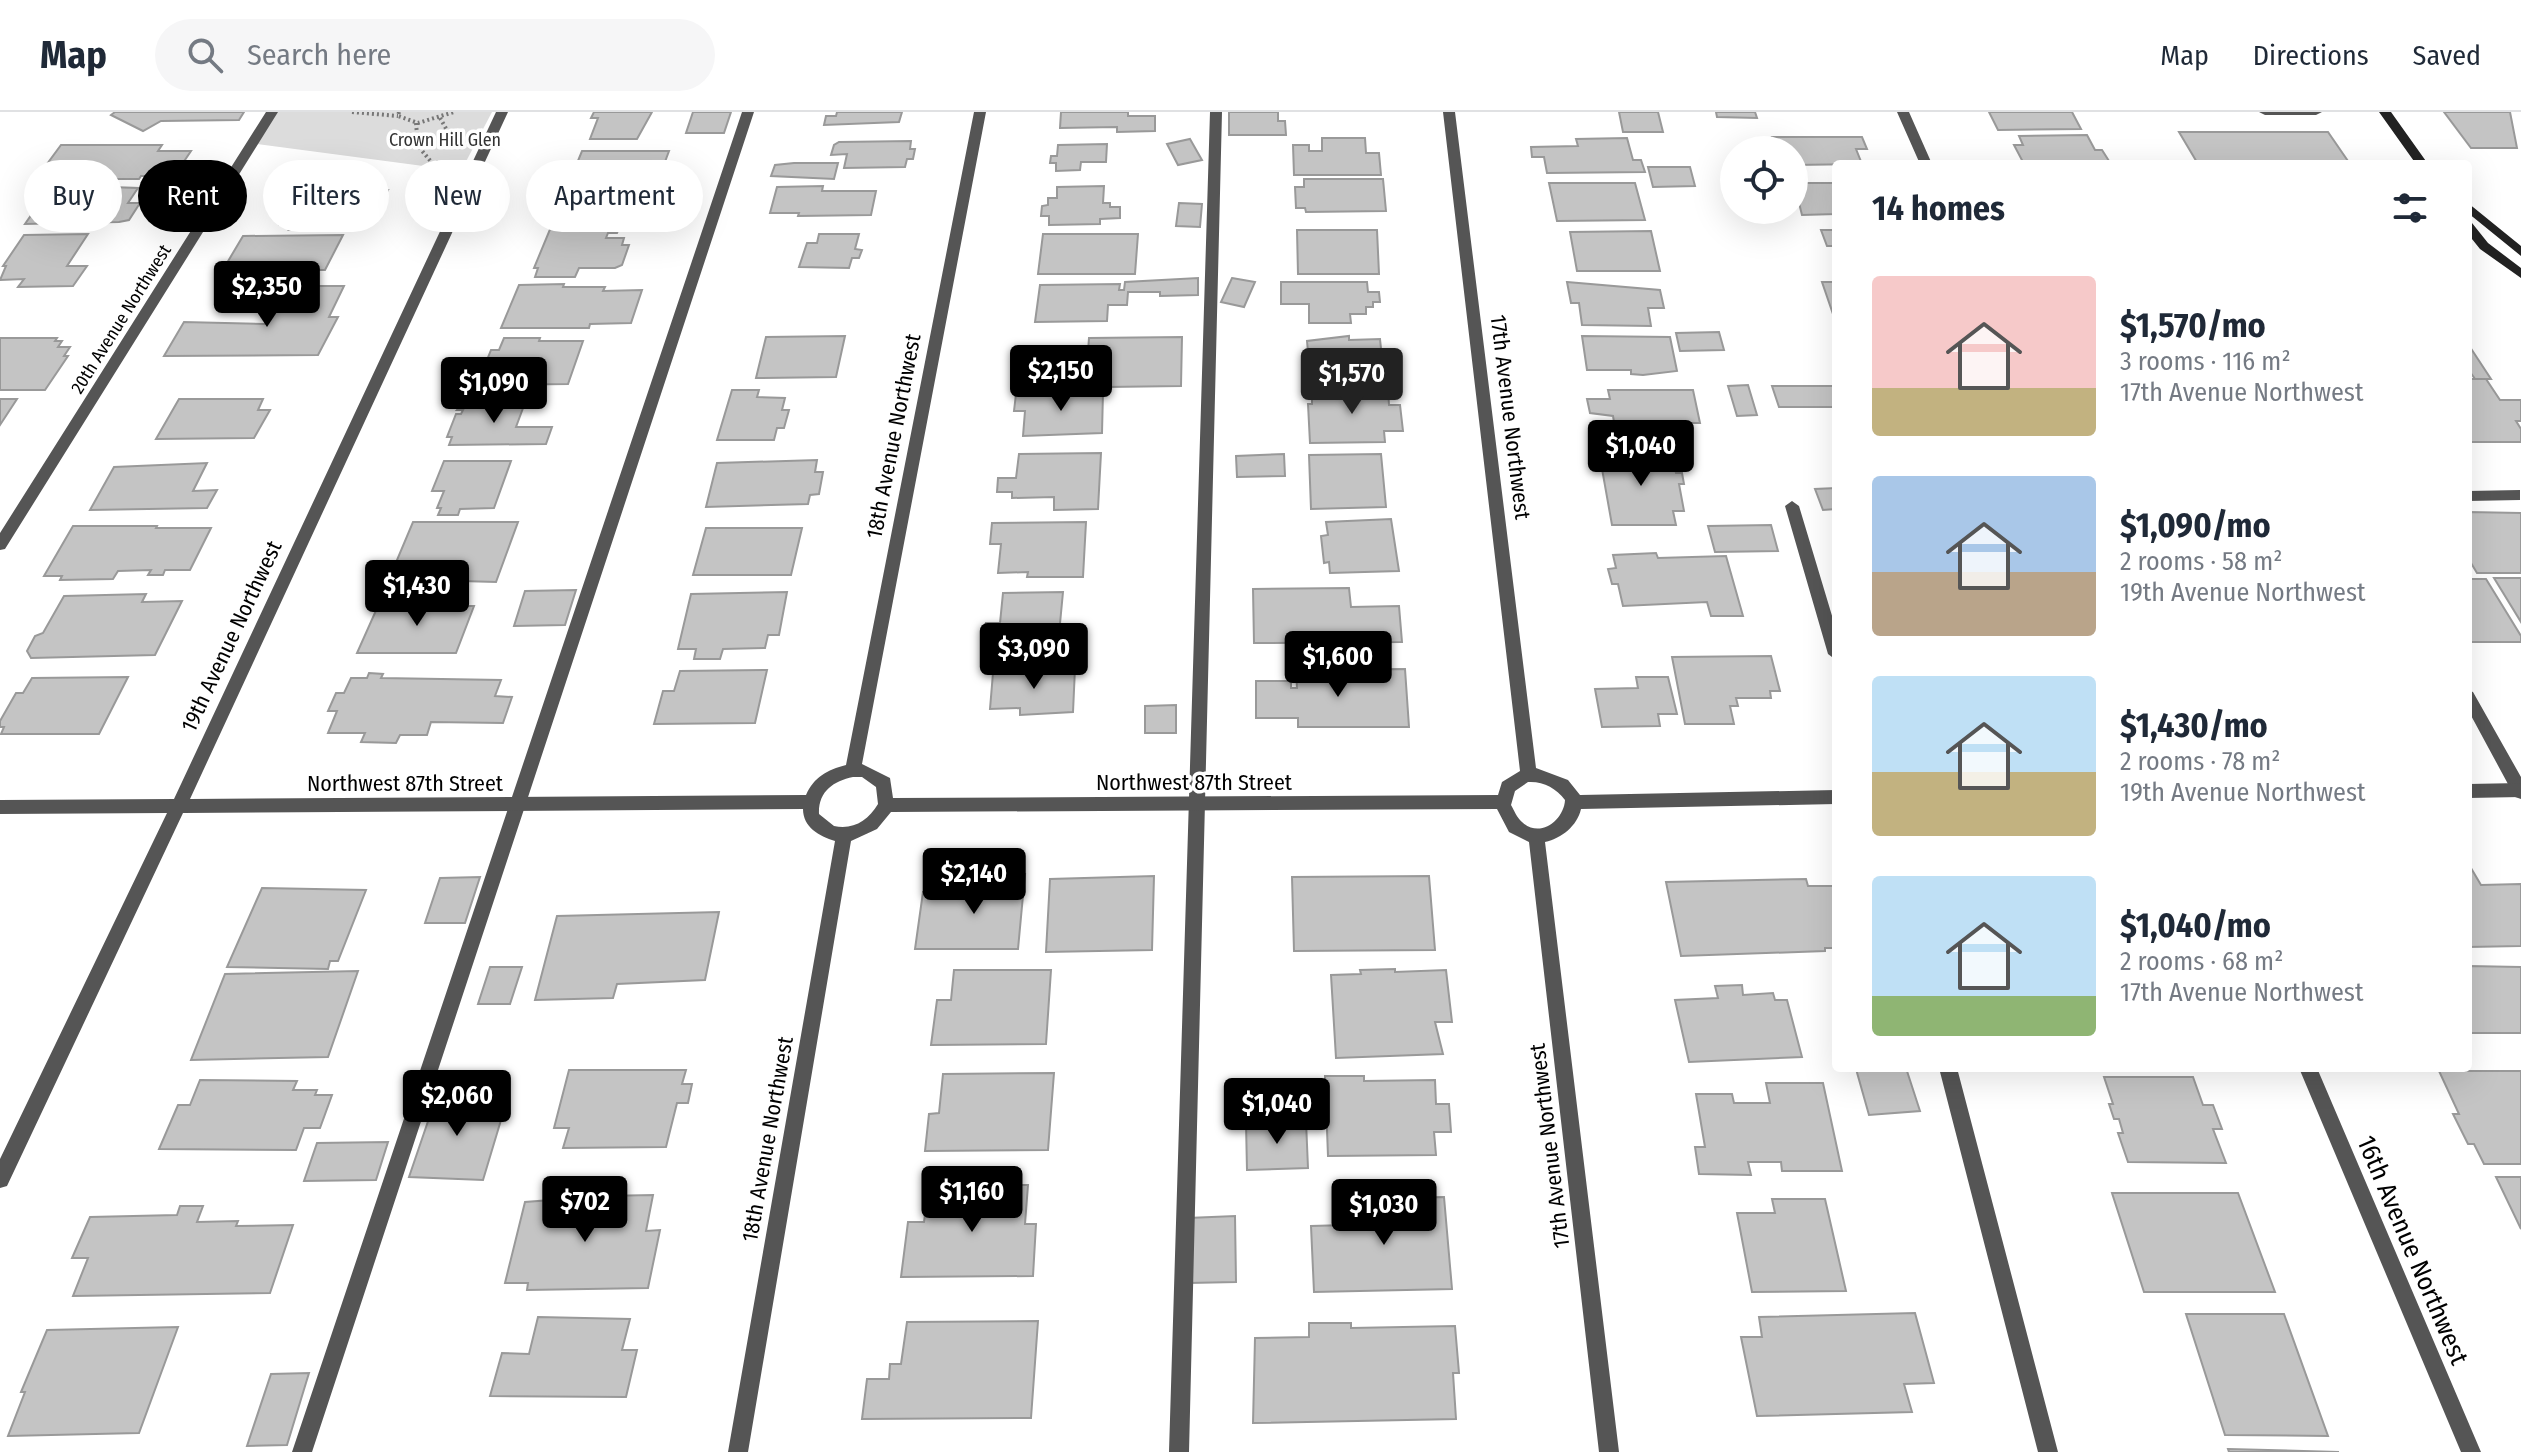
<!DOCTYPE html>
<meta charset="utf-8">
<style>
body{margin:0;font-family:"Fira Sans Condensed",sans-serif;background:#f6f6f7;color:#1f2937;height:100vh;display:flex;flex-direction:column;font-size:30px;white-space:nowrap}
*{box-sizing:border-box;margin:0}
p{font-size:26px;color:#747a83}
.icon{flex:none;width:44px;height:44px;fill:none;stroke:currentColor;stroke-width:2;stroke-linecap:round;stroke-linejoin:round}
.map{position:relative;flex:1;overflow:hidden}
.side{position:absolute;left:1832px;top:48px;width:640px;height:912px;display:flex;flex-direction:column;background:#fff;border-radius:8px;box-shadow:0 8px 32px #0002}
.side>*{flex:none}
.hud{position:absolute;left:24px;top:48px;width:760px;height:72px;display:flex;gap:16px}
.fabs{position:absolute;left:1720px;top:24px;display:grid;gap:16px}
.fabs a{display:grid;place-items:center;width:88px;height:88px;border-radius:50%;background:#fff;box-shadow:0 8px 32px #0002;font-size:40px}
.price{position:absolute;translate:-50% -68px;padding:0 18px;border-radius:8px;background:#000;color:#fff;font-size:26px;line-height:52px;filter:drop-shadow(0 2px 4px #0008)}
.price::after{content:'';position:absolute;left:50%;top:48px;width:24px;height:18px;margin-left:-12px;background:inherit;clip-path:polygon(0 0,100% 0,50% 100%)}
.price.selected{background:#222;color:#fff}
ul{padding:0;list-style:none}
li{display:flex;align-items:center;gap:24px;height:200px;padding:0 40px}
li span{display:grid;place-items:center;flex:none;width:224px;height:160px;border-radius:8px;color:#555}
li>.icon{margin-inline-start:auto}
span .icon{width:96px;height:96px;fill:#fffc;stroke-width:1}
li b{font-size:34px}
h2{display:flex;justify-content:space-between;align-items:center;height:96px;padding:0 40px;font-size:34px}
.pill{padding:0 28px;border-radius:36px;background:#fff;box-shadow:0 8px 32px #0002;font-size:28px;line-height:72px}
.pill.selected{background:#000;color:#fff}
header{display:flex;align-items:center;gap:48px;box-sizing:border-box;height:112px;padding:0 40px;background:#fff;border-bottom:2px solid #e0e1e3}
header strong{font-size:38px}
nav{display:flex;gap:44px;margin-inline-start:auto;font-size:28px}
.search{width:560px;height:72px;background:#f6f6f7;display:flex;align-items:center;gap:20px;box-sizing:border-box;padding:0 28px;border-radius:44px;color:#747a83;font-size:30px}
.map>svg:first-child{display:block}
</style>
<header>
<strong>Map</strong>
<div class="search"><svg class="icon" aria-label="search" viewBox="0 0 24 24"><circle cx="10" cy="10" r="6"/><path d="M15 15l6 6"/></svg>Search here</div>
<nav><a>Map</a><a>Directions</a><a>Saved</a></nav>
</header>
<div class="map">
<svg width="2521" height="1340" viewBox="0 0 2521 1340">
<rect width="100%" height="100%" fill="#fff"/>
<!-- green -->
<path fill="#dcdcdc" d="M277,0h215l-31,59 -204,-27z"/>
<!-- building -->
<path fill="#c4c4c4" stroke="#999" stroke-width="2" d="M115,0h129l-5,8 -78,1 -18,10 -32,-16z
M594,0h58l-15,27h-47l8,-21h-7z
M693,0h38l-7,21h-38z
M837,0h65l-3,10 -75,3 2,-9h10z
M1061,0h67v4h27v15l-38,1v-5l-57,1z
M1229,0h49v9h7l1,14h-57z
M1619,0h39l5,20h-40z
M1716,0h39l2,6 -40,-1z
M1989,0h83l9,17 -83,1z
M2444,0h66l7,36h-46z
M2179,20h149l22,32h-152z
M2087,23l8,15h7l7,11h-9l2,3h-78l-10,-19h9l-4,-9z
M1772,25h90l5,12h-11l6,15 -68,1v-15h-18z
M1322,26h43l1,15h13l2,22h-87l-1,-30h16v6h13z
M1627,26l6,22h8l4,12 -98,1 -3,-16h-12l-1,-10 47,-1 -2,-7z
M1190,27l12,21 -24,5 -11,-21z
M911,29l-1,8h5l-2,10h-6l-2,8 -61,1 3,-14 -16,1 3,-10 5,-3z
M1107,32l-1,18h-25l-1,8 -24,1v-8h-6l1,-7h6l1,-11z
M61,33h101l-4,6h33l-17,25h-33l-2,3h-103z
M582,39h87l-15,40 -88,-1z
M794,51h44l-4,16 -63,-3 4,-11z
M1648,55h42l5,19 -42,1z
M1304,67h79l3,32 -80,1 -1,-4h-9l-1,-21h9z
M1549,71h86l10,37 -88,1z
M1794,71h42v31l-34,1z
M52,73l86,3 -10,15h12l-11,17 -10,2 -94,2z
M823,74l-1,5h54l-5,24 -73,1 1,-3h-29l7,-26z
M1104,74l-1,17h7v4h10v11l-20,1v5l-51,1v-9h-8l1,-10 6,-1v-7h9v-11z
M321,78h67l-13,25h-9l-5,11 -72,4 3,-5h-12l7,-13h5l2,-4h17z
M1179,91l23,1 -2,23 -24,-1z
M558,98l67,3 -8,20h-9l-2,5h18l-2,7h7l-7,20 -7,3h-36l-4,9h-40l3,-9h-4z
M1297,118h80l2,44h-81z
M1821,118h15v16h-9z
M1651,119l9,40h-83l-7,-39z
M88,122l-21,32h20l-14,20 -55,1 6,-8 -24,1 6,-14h-3l21,-31z
M819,122h40l-4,15 7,1 -3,8h-7l-3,10 -50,-1 8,-24h10z
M1043,122h95l-3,40h-97z
M343,123l-18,35h-13l-4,7h-36l4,-6 -52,-3 19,-32z
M1198,166v17l-38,1v-4h-32l-1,13h-19l-1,16 -72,1 5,-37 80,-1 -1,6h5l1,-8z
M1232,166l23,4 -11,25 -23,-5z
M1281,170h86l1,10h11l1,10h-7v5h-7v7h-16l1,9h-42v-19h-28z
M1567,170l93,8 4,18h-16l3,18 -69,-1 -3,-22h-8z
M1822,170h14v35h-2z
M564,172l-1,3h42l-2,4 39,-1 -11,33 -41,1 -1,4h-88l18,-43z
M286,174h58l-15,31h9l-20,38 -154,1 20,-34 81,2z
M1719,220l5,18 -44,1 -4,-18z
M845,224l-9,41 -80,1 10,-41z
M1349,224v4l31,-1 3,29h-30l2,15 -44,1 -4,-43z
M1582,224l88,1 7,34 -34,4 -12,-1v-4h-44z
M1182,225l-1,49 -74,1v-9l-21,1 3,-41z
M0,226h57l-2,3h7l-4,6h12l-6,9h4l-23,34h-45z
M504,226h36l-1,3h44l-15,43 -91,1 14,-35h8z
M2468,232l23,35h-16l-7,-10z
M1072,251l-2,24h-46l3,-23z
M2468,267h18l14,21h21v21h-5l5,8v13h-53z
M1748,273l9,30 -20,1 -9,-30z
M1772,274h61l3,21h-57z
M1321,277h67l1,16h11l3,26h-19l1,11 -75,1 -2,-39h4v-11h9z
M732,278h27l-2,7 28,1 -3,12h7l-5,18h-7l-3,12h-57z
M1608,278h85l7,33h-16l1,6 -70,-1 -2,-12 -23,-3 -3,-14h23z
M1103,280l-1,41 -79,3 2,-25h-11l2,-17z
M0,287h17l-17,26z
M179,287h84l-5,11h12l-16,28 -98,1z
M466,288h60l-10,27h36l-6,17 -97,1 3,-8h-5l9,-23h5l2,-4h-6z
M1599,340h65l3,15h8l1,6h6l2,11h-5l5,27h-11l3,14h-64z
M1101,341l-3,56 -44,1v-13l-42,1v-6h-15l1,-14h18l3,-24z
M1284,342l1,22 -48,1 -1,-21z
M1381,342l5,53 -75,2 -2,-54z
M817,348l-2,12h8l-4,22 -9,1 -2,9 -102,3 11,-44z
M444,349h67l-17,47 -34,1 -2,6h-20l3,-7h-4l7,-17h-12z
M207,351l-14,28 24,-1 -10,18 -117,2 24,-43z
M1836,376v21l-13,1 -8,-21z
M2468,400l53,1v60h-44l-9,-15z
M1391,407l8,52 -69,2 -1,-11 -5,1 -3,-27 7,-1 -2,-13z
M413,410h105l-22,60 -107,-3z
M1086,410l-3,55h-56l1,-5 -30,1 3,-29h-11l2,-21z
M1771,413l7,26 -63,1 -7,-26z
M73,414h84l-1,2h55l-21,42h-25l-2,5h-15l3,-5 -33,1 -5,8 -53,1 2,-4h-18z
M706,416h96l-11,47h-98z
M1656,441l2,5 68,-2 17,60h-32l-4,-14 -84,4 -5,-22h-6l-4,-15 8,-1 -3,-13z
M2494,466h27v44z
M2468,467h18l35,57v6h-53z
M1349,476l2,19 48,-1 3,36 -148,1 -1,-54z
M576,478l-11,35 -51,1 11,-35z
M787,480l-8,43h-11l-3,13 -42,1 -3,10h-26l2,-10h-18l13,-55z
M1063,480l-4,42h17l-2,24 -92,1 4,-36h14l3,-30z
M146,482l-4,8 40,-1 -27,54 -124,3 -4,-7 8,-15 8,-3 21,-37z
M416,488h36l-2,6h24l-18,47h-99l21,-47h35z
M1771,544l9,35h-10l1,7h-35l2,8h-8l4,18h-49l-13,-67z
M1075,556l-2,44 -53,3v-7l-30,1 3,-36z
M1405,557l4,58h-111v-9h-42v-37h35v7h6l-1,-18z
M767,558l-12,53 -101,1 9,-33h11l6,-20z
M369,561l14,1 -2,4 120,2 -6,16 17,1 -9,26 -72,-1 -4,13h-27l-4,8 -35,-1 4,-9h-37l9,-22h-9l8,-18h8l7,-15h16z
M128,565l-29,57h-98l3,-7h-4v-6l16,-28h7l9,-15z
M1636,565h32l9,37h-19l2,12 -58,1 -7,-38 43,-1z
M1176,593v28h-31v-27z
M2468,751l13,22 40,-1v62l-53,1z
M976,762h49l-7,75h-103l8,-57h51z
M1154,764l-2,74 -106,2 4,-73z
M1429,764l6,74 -141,1 -2,-74z
M480,765l-15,46h-40l15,-45z
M1806,767l2,7h28v62h-11v3l-144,5 -15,-74z
M262,776l104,2 -28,71h-8l-2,8 -101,-2z
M719,800l-14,68 -88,4 -4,14 -78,2 22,-84z
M2468,854l53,1v66h-53z
M490,855h32l-12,37h-32z
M1395,857v3l51,-2 6,52h-17l8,32 -107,4 -5,-83 30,-1 -1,-4z
M954,858h97l-5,74 -115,1 6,-45h14z
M358,859l-30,86 -137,3 34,-86z
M1742,873l1,10 30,-2 2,7h12l15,57 -113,5 -14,-62 43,-2 -3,-12z
M1906,956l14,43 -51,4 -13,-46z
M569,958h117l-4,14h10l-4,19h-11l-11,44 -103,1 6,-20h-15z
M2439,959h82v93h-37l-10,-20h-6l-15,-30h6z
M1054,961l-6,77 -123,1 4,-37 10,-1 4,-39z
M1325,964h39v5l71,-1 1,24h13l2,28h-17l2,23 -108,1z
M2104,965h89l10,28h10l9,24h-9l13,34 -98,-1 -10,-29h5l-4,-14h-5l-5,-15h4z
M200,968l97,1 -4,9h24l-2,5h17l-12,33h-16l-8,22 -137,-1 19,-44h12z
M1766,971h57l19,88h-60l-1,-9h-33l3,13 -52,-1 -4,-27h10l-9,-53h36l2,9h36z
M438,980l58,1 -9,27h14l-18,60 -74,-3z
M1306,1009l2,47 -61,2 -1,-47z
M388,1030l-12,38 -72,1 13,-38z
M2496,1065h25v52z
M929,1073h99l-3,39h11l-3,52 -132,1 7,-55h16z
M2112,1081h126l37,99h-131z
M653,1083l-7,36 14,-1 -12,58 -121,2 1,-7h-23l20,-81 26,-2v-3z
M1444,1085l8,92 -138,3 -3,-66 36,-1 -1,-26z
M1772,1087h53l21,92 -94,1 -15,-79h38z
M180,1094h23l-6,16 41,-1 -2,5 57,-1 -23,68 -197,3 15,-38h-16l18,-41 87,-2z
M1235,1104l1,66 -47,1 -1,-65z
M1915,1201l19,70 -30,1 8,28 -155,4 -16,-79h21l-3,-20z
M2186,1202h98l44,122 -103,-1z
M538,1205l92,2 -8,31h15l-11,47 -136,-1 12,-43 27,1z
M1038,1209l-7,97 -169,1 5,-40h22l1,-15h11l6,-42z
M1309,1211h42v5l104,-2 4,47h-6l3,46 -203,4 2,-85 54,-1z
M178,1215l-39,106 -131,3 17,-44h-4l26,-62z
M309,1261l-22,72 -40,1 24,-72z
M2228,1337l111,3h-110z"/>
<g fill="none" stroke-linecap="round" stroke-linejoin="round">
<!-- path -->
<path stroke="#777" stroke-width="4" stroke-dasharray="2 3" stroke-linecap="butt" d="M352,0l46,4
M399,0l-1,4 20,7 36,-11
M440,6l11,19
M416,11l2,23 15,18 6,-2"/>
<!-- service -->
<path fill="#555" fill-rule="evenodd" d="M742,0h12l-442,1340h-20z
M1210,0h12l-33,1340h-20z
M2259,0h63l-6,3h-51z
M2520,378v10l-52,1v-10z
M1792,389l7,5 37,123v31l-8,-6 -43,-148z
M2468,578l5,2 48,85v22l-6,-2 -47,-87z
M1939,956h18l101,384h-20z"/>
<!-- minor -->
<path fill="#555" fill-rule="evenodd" d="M266,0h12l-273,437 -5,1v-17z
M496,0h12l-318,687 616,-4c8,-18 21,-25 40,-30l128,-653h12l-124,652 28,14 3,20 605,-3 4,-13 18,-11 -77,-659h12l81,656 32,12 12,15 256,-5v14l-255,5c-4,17 -19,29 -36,33l74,610h-20l-70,-610 -20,-10 -12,-23 -606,3 -14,17 -26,12 -103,611h-20l107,-611c-16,-5 -32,-14 -32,-32l-620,4 -176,373 -7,2v-29l167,-346 -167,1v-14l174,-1zM853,665h9l14,10 2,17c-10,17 -25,26 -44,22l-15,-12c-1,-22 14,-33 34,-37zM1528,670c15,-1 28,6 37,18 -1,20 -25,39 -43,22 -5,-4 -8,-12 -11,-17l4,-14z
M1897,0h12l23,52h-12z
M2521,671v14l-53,1v-14z
M2299,956h18l164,384h-20z"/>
<!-- secondary -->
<path fill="#222" fill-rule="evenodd" d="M2379,0h12l37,52h-12z
M2468,91l53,43v10l-53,-43z
M2468,110l4,1 16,20 33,25v10l-41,-29 -12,-15z"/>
</g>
<g text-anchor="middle" stroke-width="7" stroke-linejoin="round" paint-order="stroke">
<!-- far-park labels -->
<g font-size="18" fill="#333" stroke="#fff">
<text x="445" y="34">Crown Hill Glen</text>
</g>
<!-- far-street labels -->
<g font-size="18" fill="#000" stroke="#fff">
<text transform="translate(121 207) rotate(-58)" y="6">20th Avenue Northwest</text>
</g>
<!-- street labels -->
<g font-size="22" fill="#000" stroke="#fff">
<text transform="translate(1511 305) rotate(83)" y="8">17th Avenue Northwest</text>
<text transform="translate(893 324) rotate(-79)" y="8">18th Avenue Northwest</text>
<text transform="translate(231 524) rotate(-65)" y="8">19th Avenue Northwest</text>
<text x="1194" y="678">Northwest 87th Street</text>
<text x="405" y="679">Northwest 87th Street</text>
<text transform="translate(767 1027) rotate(-80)" y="8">18th Avenue Northwest</text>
<text transform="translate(1549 1034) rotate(-97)" y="8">17th Avenue Northwest</text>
</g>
<!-- near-street labels -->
<g font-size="26" fill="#000" stroke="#fff">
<text transform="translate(2413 1138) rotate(67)" y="9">16th Avenue Northwest</text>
</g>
</g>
</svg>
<div class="fabs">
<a><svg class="icon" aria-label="locate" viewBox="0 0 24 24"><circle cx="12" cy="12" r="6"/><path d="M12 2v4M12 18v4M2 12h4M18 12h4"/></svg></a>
</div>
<b class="price" style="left:267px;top:217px">$2,350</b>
<b class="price" style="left:1061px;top:301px">$2,150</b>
<b class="price selected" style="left:1352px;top:304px">$1,570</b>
<b class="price" style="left:494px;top:313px">$1,090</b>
<b class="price" style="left:1641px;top:376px">$1,040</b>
<b class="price" style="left:417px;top:516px">$1,430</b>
<b class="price" style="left:1034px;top:579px">$3,090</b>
<b class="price" style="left:1338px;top:587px">$1,600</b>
<b class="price" style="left:974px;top:804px">$2,140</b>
<b class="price" style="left:457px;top:1026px">$2,060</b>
<b class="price" style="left:1277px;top:1034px">$1,040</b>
<b class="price" style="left:972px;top:1122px">$1,160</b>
<b class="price" style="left:585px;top:1132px">$702</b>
<b class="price" style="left:1384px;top:1135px">$1,030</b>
<div class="hud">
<a class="pill">Buy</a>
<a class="pill selected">Rent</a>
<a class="pill">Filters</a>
<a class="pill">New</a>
<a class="pill">Apartment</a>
</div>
<section class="side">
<h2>14 homes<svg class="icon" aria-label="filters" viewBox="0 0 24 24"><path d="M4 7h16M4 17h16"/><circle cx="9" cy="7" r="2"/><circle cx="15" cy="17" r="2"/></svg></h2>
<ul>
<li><span style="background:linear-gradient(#f6c9c9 70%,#c2b280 0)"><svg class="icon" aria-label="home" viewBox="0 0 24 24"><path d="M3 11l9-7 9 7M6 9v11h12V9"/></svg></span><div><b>$1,570/mo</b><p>3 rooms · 116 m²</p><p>17th Avenue Northwest</p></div></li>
<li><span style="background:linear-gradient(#a9c7e8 60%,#b9a48a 0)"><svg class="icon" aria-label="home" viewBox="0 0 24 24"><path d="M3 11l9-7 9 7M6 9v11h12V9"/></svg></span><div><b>$1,090/mo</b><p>2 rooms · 58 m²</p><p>19th Avenue Northwest</p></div></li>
<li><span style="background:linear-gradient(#bfe0f5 60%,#c2b280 0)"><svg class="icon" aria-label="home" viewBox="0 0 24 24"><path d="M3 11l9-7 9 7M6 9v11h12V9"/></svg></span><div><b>$1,430/mo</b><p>2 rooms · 78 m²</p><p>19th Avenue Northwest</p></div></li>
<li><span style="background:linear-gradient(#bfe0f5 75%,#8fb573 0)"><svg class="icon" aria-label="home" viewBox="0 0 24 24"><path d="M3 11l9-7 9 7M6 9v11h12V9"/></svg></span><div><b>$1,040/mo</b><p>2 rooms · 68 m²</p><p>17th Avenue Northwest</p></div></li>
</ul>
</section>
</div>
